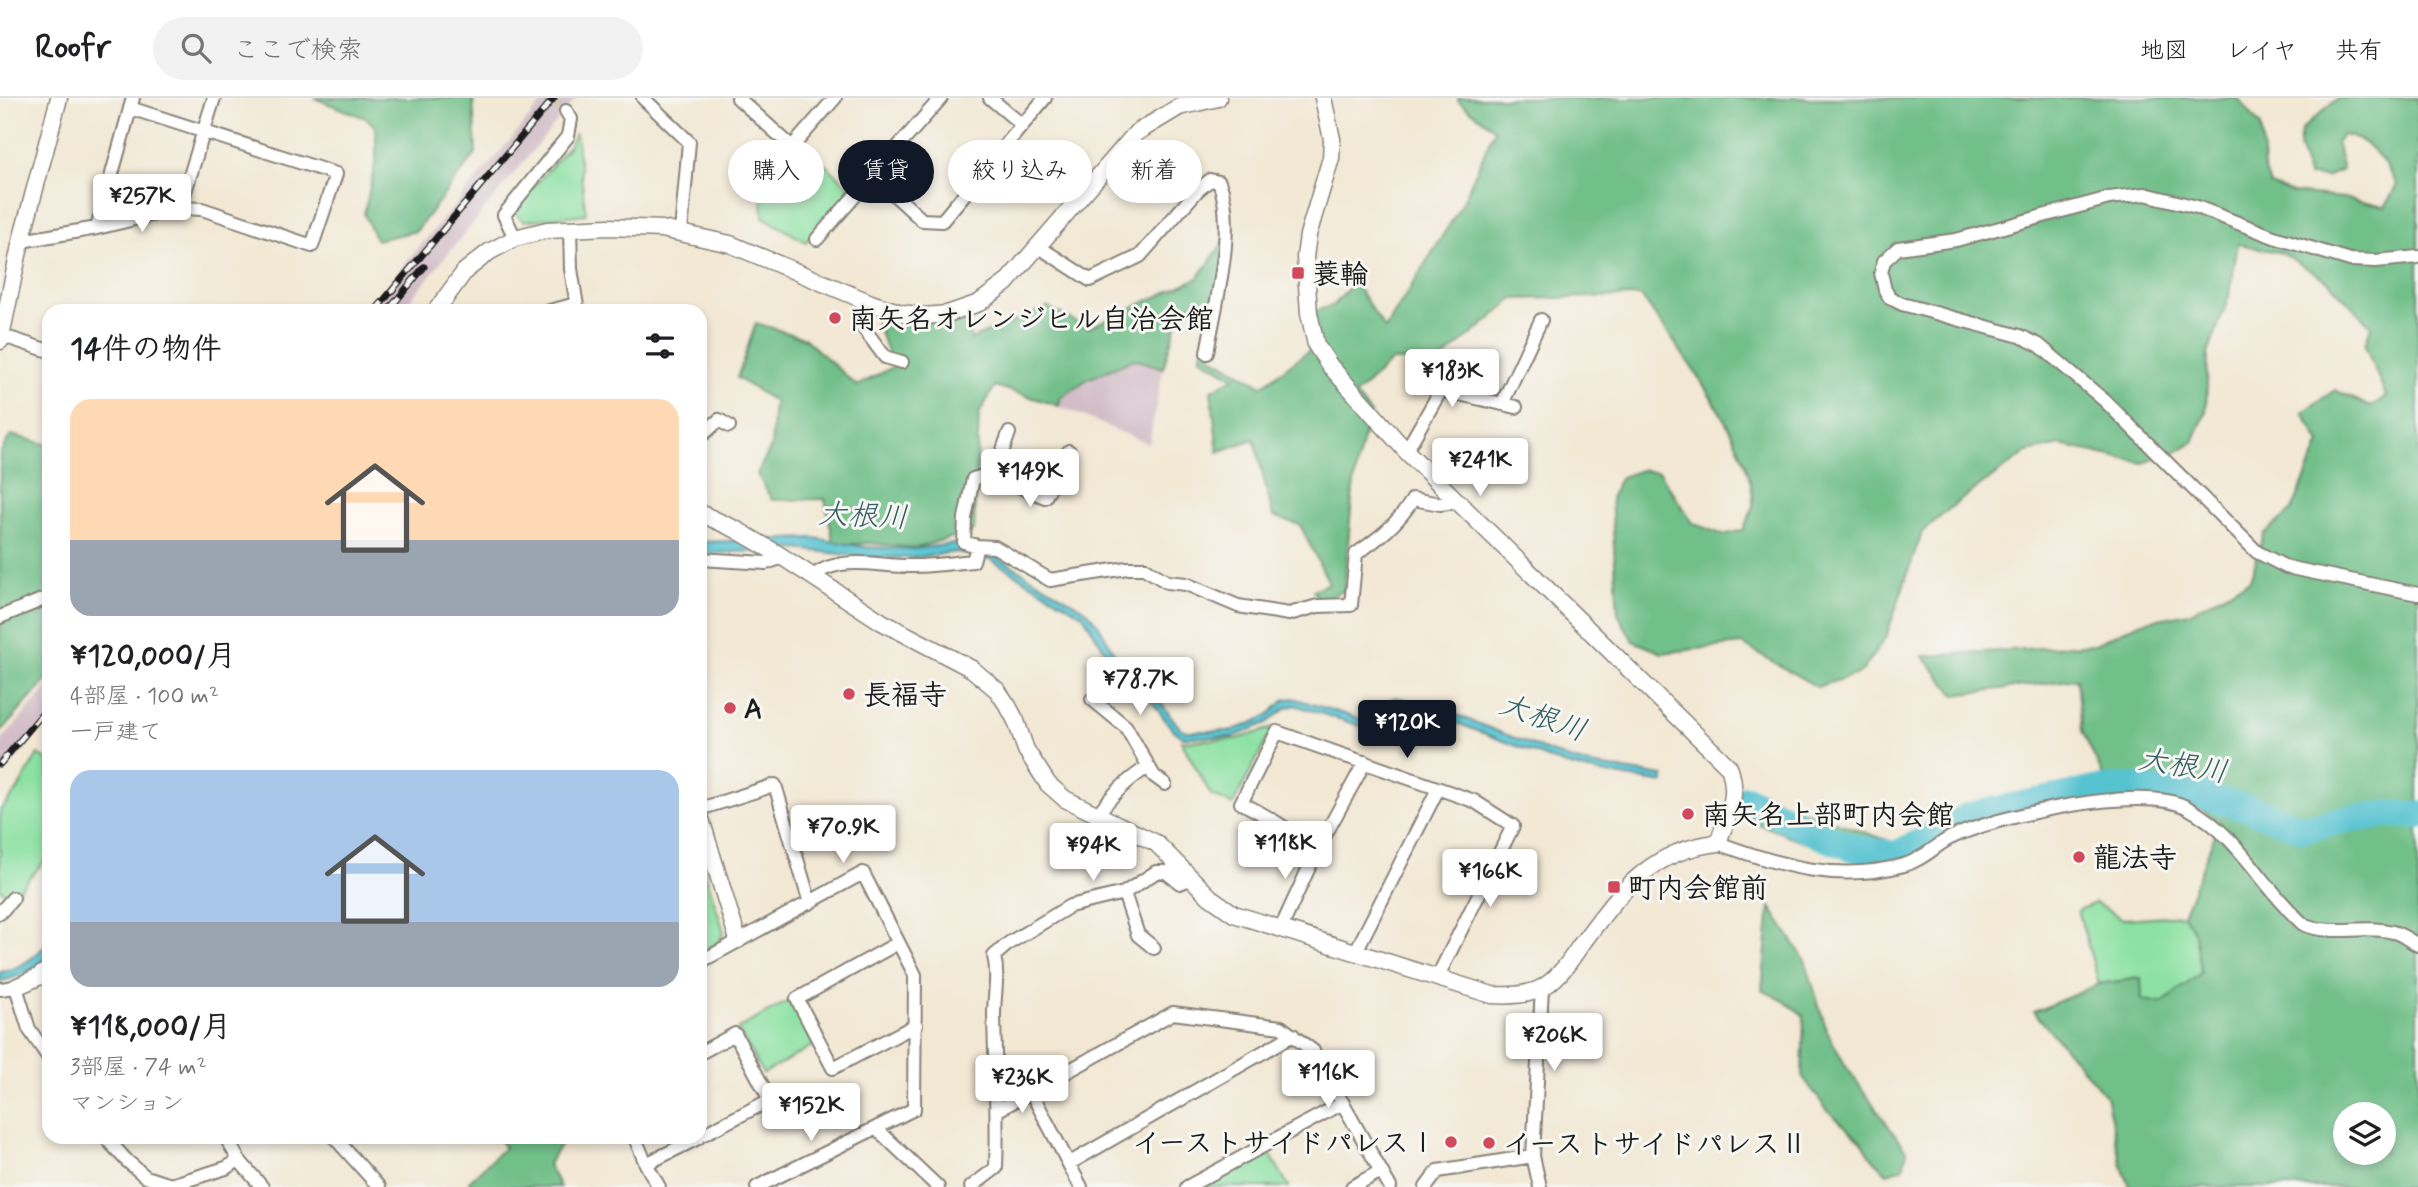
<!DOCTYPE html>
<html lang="ja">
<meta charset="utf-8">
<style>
body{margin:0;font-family:Mynerve,"Klee One",sans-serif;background:#f2f2f2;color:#202124;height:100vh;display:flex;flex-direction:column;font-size:26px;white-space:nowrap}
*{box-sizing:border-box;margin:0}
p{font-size:23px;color:#757577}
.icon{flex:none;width:38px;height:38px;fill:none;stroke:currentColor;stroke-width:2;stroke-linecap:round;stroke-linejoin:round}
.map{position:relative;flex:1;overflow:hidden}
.drawer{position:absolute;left:42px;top:206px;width:665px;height:840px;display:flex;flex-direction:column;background:#fff;border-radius:21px;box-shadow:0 4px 10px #0003}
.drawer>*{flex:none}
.guide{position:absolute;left:728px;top:42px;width:665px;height:63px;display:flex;gap:14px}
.buttons{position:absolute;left:2333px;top:1004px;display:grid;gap:14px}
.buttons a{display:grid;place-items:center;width:63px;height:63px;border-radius:50%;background:#fff;box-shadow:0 4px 10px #0003;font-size:35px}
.price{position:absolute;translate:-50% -60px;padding:0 16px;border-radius:7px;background:#fff;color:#222;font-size:23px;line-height:46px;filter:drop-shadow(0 2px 4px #0008)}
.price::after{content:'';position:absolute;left:50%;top:42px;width:21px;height:16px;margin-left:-10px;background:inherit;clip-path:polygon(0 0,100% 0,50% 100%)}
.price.on{background:#111827;color:#fff}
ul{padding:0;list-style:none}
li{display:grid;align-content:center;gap:14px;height:371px;padding:0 28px}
li span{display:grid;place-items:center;height:217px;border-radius:21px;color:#555}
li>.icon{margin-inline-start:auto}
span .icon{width:126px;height:126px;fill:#fffc;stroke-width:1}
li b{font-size:30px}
h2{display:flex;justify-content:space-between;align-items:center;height:84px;padding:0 28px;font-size:30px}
.pill{padding:0 24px;border-radius:32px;background:#fff;box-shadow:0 4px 10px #0003;font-size:24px;line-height:63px}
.pill.on{background:#111827;color:#fff}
header{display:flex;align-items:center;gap:42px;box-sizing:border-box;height:98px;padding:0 35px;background:#fff;border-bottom:2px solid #e0e0e0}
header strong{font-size:33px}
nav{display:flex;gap:38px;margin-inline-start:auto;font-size:24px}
.search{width:490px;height:63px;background:#f2f2f2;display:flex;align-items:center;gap:18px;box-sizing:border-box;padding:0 24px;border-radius:38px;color:#757577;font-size:26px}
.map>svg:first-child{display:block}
</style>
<header>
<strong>Roofr</strong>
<div class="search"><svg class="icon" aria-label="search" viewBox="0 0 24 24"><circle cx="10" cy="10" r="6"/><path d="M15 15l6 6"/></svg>ここで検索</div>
<nav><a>地図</a><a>レイヤ</a><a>共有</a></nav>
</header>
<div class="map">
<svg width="2418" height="1089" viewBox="0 0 2418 1089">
<rect width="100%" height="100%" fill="#f6f6f2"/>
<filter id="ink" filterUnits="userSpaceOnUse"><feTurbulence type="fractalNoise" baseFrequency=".0143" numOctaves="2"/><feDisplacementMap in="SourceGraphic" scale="14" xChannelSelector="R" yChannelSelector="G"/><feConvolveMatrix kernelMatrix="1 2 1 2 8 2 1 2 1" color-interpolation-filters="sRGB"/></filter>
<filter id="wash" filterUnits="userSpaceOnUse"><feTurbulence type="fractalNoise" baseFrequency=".00686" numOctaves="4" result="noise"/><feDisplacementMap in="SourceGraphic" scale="28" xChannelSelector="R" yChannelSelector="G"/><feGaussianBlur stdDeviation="1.57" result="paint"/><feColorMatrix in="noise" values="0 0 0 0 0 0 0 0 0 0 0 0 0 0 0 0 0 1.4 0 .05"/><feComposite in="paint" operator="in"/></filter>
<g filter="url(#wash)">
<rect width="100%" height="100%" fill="#f2e8d4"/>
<!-- industrial -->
<path fill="#d2bdc8" d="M546,0h30l-175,213 -37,1z
M1135,261l28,9 -14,76 -90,-38 1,-8 28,-19z
M49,588v36l-49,55v-35z"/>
<!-- green -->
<path fill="#8ce1a3" stroke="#547e60" stroke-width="2" d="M575,36h1l10,80 -62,7 -11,-10 55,-64z
M803,46l49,45 -46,53 -43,-25 -1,-27z
M1273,630l-40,77 -22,-10 -30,-54 56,-2z
M38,656l11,8v94l-37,41 -12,-8v-79l17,-19z
M700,759l24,75 -6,11 -18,10z
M2095,805l28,16 60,-4 12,18 7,40 -40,30 -20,-3 -2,-22 -41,6 -21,-74z
M790,902l24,45 -51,29 -25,-45z
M1268,1052l21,37h-87z"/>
<!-- forest -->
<path fill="#71bf89" stroke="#466e52" stroke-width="2" fill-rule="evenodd" d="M314,0h159l3,55 -60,78 -40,9 -12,-26 12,-53v-33l-8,-9z
M1458,0h780l23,28 3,41 6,18 23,8 51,5 41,9 12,-22c-13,-23 -26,-47 -55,-50l-6,7 7,28 -17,7 -18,-1 -9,-30 2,-16 37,-32h80v1089h-288l-9,-23 -15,-68 -72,-84 65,-28 42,-6 1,22 20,3 39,-30 -6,-40 -12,-18 37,-93 -33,-21 -29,-10 -44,8 -32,-68 -5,-52 -122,16 -32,-39 172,-12 47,-22 47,-9 61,-33 14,-46 28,-24 28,-67 -17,-31 32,-22 36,17 15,-11 -21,-50 6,-20 -43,-45 -46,-28 -44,-9 -9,52 -21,58 -2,58 -13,30 -17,10 -33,11 -82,-18 -34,7 -73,53 -32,27 -36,105 -25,36 -44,14 -75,-43 -80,9 -29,-12 -15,-27 -7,-118 10,-19 20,-7 18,2 34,51 30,12 20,-5c3,-7 9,-17 10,-25 2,-59 -78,-162 -112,-209l-127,3 -74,62h-49l-36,34 16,19c-21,53 -21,120 -27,177l-25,9 -6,-10 16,-7 -29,-58 -27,-9 -19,-77 -36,13 -7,-62 23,-12 -34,-21 14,-51 -25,-1 -11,13 -15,50 -29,-9 -46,20 -28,19 -1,8 -64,-20 -16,28 -5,117 -59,17 -45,-5 -36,2 -9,-46 -53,1 -15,-26 14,-27 3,-46 -37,-23 19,-55 48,15 53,48 36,-19 -21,-56 43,11 49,-4 7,21 77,-32 40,21 110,-50 29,-41 -16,119 51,30 54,-41 -7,-32 25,-8 20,-23 31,47 77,-125 33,-75 -37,-28zM2345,1017h39v38h-39z
M11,337l38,10v232l-49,56v-280z
M1752,695l175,61 -40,14 -62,-18 -77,-30z
M1770,809l35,53 22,71 18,34 62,87 -4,16 -16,5 -13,-13 -15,-21 -32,-29 -25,-34 2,-60 -20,-15 -22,-11z
M497,1040h66l1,1 -16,25 12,23h-89l-2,-6 36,-34z"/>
<!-- water -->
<path fill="#57c3d1" stroke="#3a7076" stroke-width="2" d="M814,440l51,9 49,2 44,-6 33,10 96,58 12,15 28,50 24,14 29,38 7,3h44l24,-9 16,-9 13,-13 9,-2 67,21 15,-12 21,-10 50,14 120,47 24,7 74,11v7l-75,-12 -26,-7 -119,-46 -46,-14 -10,2 -28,20 -65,-21 -9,3 -19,15 -34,14h-50l-11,-8 -25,-34 -24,-15 -40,-65 -93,-56 -33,-7 -44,6 -47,-1 -70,-8 -96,5v-12z
M49,843v14c-12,14 -31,23 -49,26v-9c21,-3 36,-15 49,-31z"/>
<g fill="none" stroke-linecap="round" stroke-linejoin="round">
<!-- river -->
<path stroke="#57c3d1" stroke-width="28" d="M1746,701l76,37 36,13 38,6 73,-39 126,-26 32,-3 80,10 41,11 56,21 37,-9 49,-6 28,1"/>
</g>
</g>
<g filter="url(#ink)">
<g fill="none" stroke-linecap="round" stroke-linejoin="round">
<!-- minor-tunnel -->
<path stroke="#d2c9b8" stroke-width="12" stroke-dasharray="12 6" stroke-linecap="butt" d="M549,0l17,13"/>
<defs>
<path id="minor" d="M643,0l46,44 -8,90
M738,0l54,49 43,-49
M990,0l32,27
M873,77l49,45 20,1 103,-123
M180,110l34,-110
M97,130l36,-130
M570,130l1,41 7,43
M515,140l-11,-23 64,-79 3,-17 -5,-8
M817,141l124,-141
M21,143l76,-13 83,-20 22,1 110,37 24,-72 -206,-66
M1039,149l51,33 50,-24 57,-65 13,-11 9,2c18,44 -4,123 -12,171
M2418,159l-42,4 -26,-1 -76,-23 -77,-30 -52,-13 -36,4 -153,42 -58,8 -14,13 -3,12 4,17 5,8 12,6 118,32 19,9 66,56 152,151 29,15 132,27
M871,205l-9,23 23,31 17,5
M546,214l30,-8
M0,237l49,16
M1502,306l39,-84
M700,339l19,-17 10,6
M1069,353l-24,46 -55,-23 -17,5 -8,39 -1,24 13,4 18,1 55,33 77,-12h17l23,14 19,2 52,22 51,8 29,-8 33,-1 5,-51c23,-16 42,-30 57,-55l27,5 17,-2
M1406,353l35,-61 75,17
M994,377l15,-42
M700,461l66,4 17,-6
M814,477c30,-21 64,-8 99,-9 20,0 40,-3 60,-5l4,-15
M0,519l49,-20
M1092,601l34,28 28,49 11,8
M700,711l75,-24 35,118
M1097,717c14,-19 31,-36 51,-48
M1718,745c62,23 120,40 186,22 18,-5 31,-19 46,-27 46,-22 193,-55 238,-30 51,27 74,79 115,116 29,13 60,0 90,8 9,2 17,9 25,13
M1318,750c-26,-14 -50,-33 -77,-45l36,-71 197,69 39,25 -75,150
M1124,795l14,42 16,13
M0,815l13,-15
M1281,830l37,-80 47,-86
M898,845l-101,56 36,69 83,-43
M1356,853l82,-162
M700,864l163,-89 52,102 -1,134 -157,78
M0,891l16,-2 13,42 20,29
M700,955l35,-19 35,66 -70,36
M1031,994l50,95
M998,1012l175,-97 108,14 32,24 77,136
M877,1031l61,58
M106,1040l21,23 19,16 25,8 55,-17 13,-8
M226,1040l13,22 23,27
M335,1040l44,49
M635,1040l11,26 13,23
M1070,1065l223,-128
M646,1066l52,-26
M971,1089l25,-19c2,-51 -1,-102 -2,-153 0,-20 5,-39 0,-59l15,-13 61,-37 54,-13 32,-21h10l14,11 12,-5
M1187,1089l156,-84
M1352,1089l29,-16
M1426,1089l12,-16 95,-15
M1540,1089l-7,-31 9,-168"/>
<path id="tertiary" d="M435,214l30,-41 24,-19 26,-14 32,-8 61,-3 54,2 68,15 141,59 31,10 22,3 23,-2 32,-11 27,-20 130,-150 43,-26 39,-9
M0,243l21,-100 38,-143
M700,415l37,17 41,24 104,68 90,47 25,21 11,16 8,15 10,29 22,34 17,15 91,44 54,54 24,17 258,81c17,1 38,1 53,-9 15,-10 25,-25 35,-40 38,-51 68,-96 138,-103 9,-27 22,-47 11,-76l-323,-316 -76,-85 -14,-21 -7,-32 -4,-56 3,-22 23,-77 1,-19 -9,-41
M700,718l38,124
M16,889l22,-10 11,-8"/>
</defs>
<!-- minor casing -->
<use href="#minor" stroke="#878278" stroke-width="16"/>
<!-- tertiary casing -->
<use href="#tertiary" stroke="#878278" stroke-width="19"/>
<!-- minor -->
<use href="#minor" stroke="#fff" stroke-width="12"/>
<!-- tertiary -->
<use href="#tertiary" stroke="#fff" stroke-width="16"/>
<defs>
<path id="rail" d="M391,209l33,-40
M374,214l180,-214
M0,666l49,-58"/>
</defs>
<!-- rail casing -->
<use href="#rail" stroke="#1c1c1c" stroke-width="7"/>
<!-- rail -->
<use href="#rail" stroke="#f6f6f2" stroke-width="4.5" stroke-dasharray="13" stroke-linecap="butt"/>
</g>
</g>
<!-- markers -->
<g fill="#d1495b" stroke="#f6f6f2" stroke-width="2.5">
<rect x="1291" y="168" width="14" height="14" rx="3.5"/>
<circle cx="835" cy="220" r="7"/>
<circle cx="849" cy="596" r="7"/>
<circle cx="730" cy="610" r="7"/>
<circle cx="1688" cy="716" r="7"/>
<circle cx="2079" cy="759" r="7"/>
<rect x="1607" y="782" width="14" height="14" rx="3.5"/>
<circle cx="1451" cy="1044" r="7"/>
<circle cx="1489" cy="1045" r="7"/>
</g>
<g text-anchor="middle" stroke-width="6" stroke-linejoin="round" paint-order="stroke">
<!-- poi labels -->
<g font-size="28" font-weight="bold" fill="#1c1c1c" stroke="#f6f6f2" text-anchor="start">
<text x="1312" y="185">蓑輪</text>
<text x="849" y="230">南矢名オレンジヒル自治会館</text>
<text x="863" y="606">長福寺</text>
<text x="744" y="620">A</text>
<text x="1702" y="726">南矢名上部町内会館</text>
<text x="2093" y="769">龍法寺</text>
<text x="1628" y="799">町内会館前</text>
<text x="1437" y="1054" text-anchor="end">イーストサイドパレスⅠ</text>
<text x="1503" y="1055">イーストサイドパレスⅡ</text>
</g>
<!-- water labels -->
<g font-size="30" font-style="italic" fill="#345f64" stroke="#f6f6f2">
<text transform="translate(863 417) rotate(3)" y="10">大根川</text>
<text transform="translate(1543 619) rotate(19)" y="10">大根川</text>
<text transform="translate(2183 667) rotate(9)" y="10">大根川</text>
</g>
</g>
</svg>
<div class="buttons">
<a><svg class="icon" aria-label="layers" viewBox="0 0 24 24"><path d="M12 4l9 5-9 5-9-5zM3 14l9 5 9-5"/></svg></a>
</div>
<b class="price" style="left:142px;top:136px">¥257K</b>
<b class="price" style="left:1452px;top:311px">¥183K</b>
<b class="price" style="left:1480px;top:400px">¥241K</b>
<b class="price" style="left:1030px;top:411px">¥149K</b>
<b class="price" style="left:1140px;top:619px">¥78.7K</b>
<b class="price on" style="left:1407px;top:662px">¥120K</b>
<b class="price" style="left:843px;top:767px">¥70.9K</b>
<b class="price" style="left:1285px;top:783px">¥118K</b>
<b class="price" style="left:1093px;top:785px">¥94K</b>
<b class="price" style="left:1490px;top:811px">¥166K</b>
<b class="price" style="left:1554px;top:975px">¥206K</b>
<b class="price" style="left:1328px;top:1012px">¥116K</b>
<b class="price" style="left:1022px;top:1017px">¥236K</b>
<b class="price" style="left:811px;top:1045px">¥152K</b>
<div class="guide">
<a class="pill">購入</a>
<a class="pill on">賃貸</a>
<a class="pill">絞り込み</a>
<a class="pill">新着</a>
</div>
<section class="drawer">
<h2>14件の物件<svg class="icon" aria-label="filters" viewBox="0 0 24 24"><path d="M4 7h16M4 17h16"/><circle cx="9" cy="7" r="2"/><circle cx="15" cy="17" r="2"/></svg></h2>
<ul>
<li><span style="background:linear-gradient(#ffd9b3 65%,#9aa5b1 0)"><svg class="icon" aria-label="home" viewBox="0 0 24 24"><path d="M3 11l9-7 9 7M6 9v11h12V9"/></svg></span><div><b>¥120,000/月</b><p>4部屋 · 100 m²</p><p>一戸建て</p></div></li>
<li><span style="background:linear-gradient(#a9c7e8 70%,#9aa5b1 0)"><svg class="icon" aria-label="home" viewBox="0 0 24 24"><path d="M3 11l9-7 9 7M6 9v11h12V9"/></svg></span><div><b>¥118,000/月</b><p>3部屋 · 74 m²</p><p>マンション</p></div></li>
</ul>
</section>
</div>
